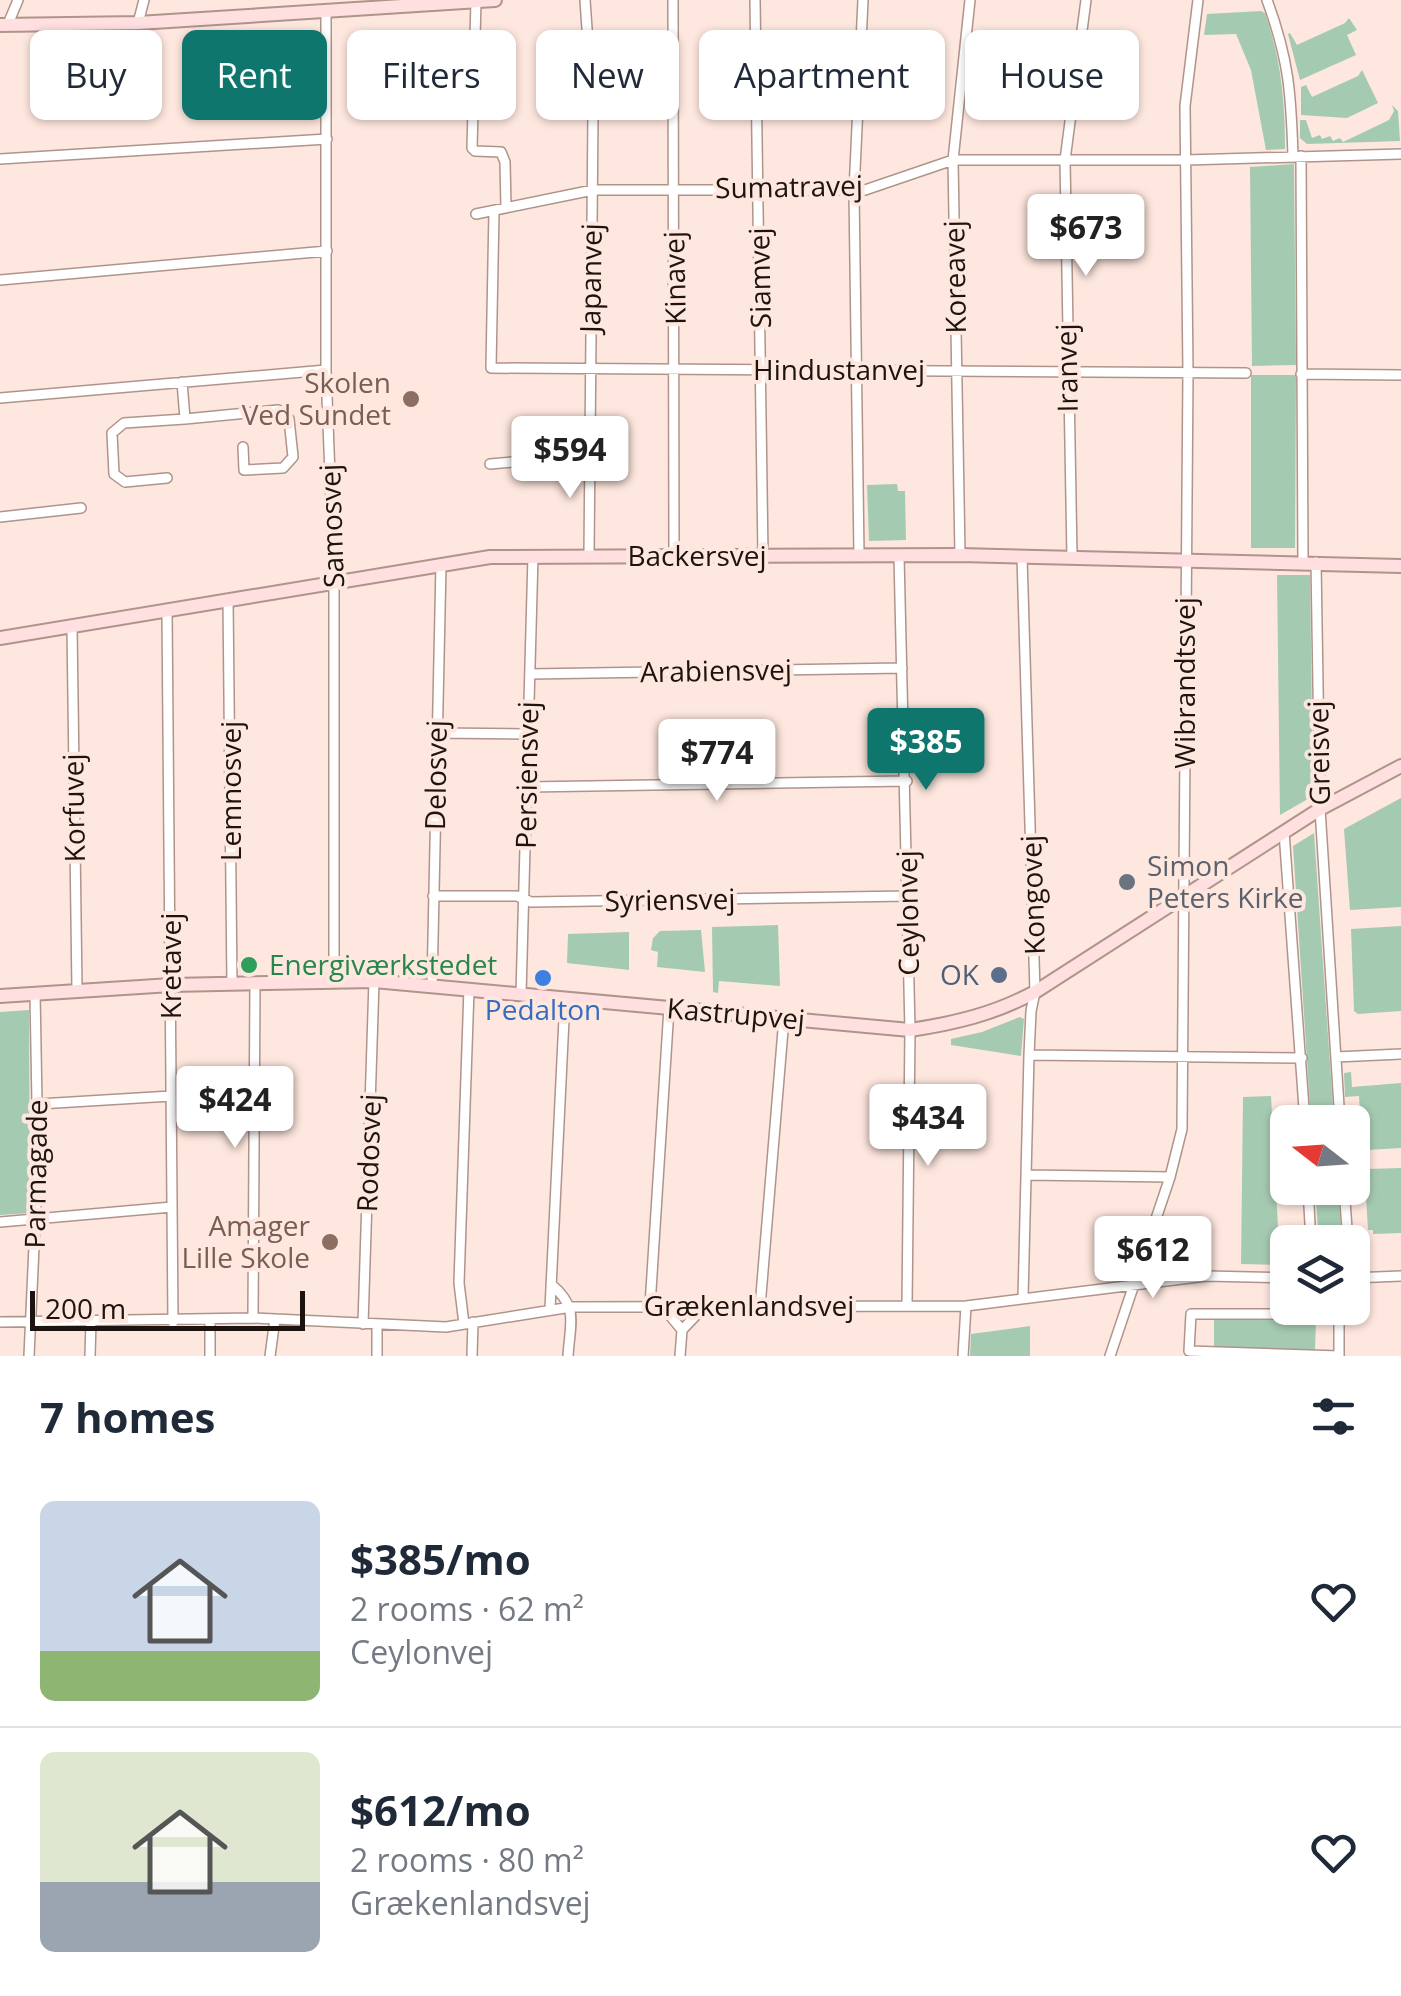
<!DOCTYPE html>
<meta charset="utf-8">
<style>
body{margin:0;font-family:"Open Sans",sans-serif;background:#f2f2f3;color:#1f2937;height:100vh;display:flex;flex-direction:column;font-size:38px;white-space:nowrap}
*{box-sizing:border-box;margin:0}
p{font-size:32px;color:#747a83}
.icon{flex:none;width:55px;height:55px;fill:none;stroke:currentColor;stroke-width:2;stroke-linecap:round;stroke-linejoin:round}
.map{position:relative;height:1356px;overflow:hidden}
.side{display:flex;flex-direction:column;background:#fff;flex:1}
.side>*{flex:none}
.hud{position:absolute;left:30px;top:30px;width:1342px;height:90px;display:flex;gap:20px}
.needle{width:65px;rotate:287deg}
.fabs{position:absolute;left:1270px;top:1105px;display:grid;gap:20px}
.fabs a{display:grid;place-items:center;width:100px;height:100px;border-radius:15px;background:#fff;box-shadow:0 2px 8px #0004;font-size:50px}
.scale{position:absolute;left:30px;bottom:25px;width:275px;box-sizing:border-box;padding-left:10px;border:5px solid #1d1410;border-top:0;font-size:28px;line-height:35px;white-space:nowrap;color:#1d1410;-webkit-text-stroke:8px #fee7de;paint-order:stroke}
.price{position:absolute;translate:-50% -85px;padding:0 22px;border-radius:10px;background:#fff;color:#222;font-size:32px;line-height:65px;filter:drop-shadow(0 2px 5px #0008)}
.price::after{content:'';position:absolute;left:50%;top:60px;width:30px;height:22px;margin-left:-15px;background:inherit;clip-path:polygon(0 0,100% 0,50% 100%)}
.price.on{background:#0f766e;color:#fff}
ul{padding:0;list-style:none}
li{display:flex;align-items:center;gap:30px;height:250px;padding:0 40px}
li+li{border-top:2px solid #e0e1e3}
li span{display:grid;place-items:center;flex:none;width:280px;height:200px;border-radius:15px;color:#555}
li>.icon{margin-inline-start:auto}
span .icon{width:120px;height:120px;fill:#fffc;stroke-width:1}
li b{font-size:42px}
h2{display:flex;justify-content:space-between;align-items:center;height:120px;padding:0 40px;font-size:42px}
.chip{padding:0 35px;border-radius:15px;background:#fff;box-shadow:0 2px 8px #0004;font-size:35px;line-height:90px}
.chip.on{background:#0f766e;color:#fff}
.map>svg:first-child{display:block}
</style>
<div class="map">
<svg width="1401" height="1356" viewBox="0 0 1401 1356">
<rect width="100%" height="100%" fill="#fee7de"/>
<!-- green -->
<path fill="#a5cab2" d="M1261,11l4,2c16,46 20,88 20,136l-19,1 -15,-80 -15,-36 -32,1 3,-21z
M1349,18l8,12 -10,5 9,20 -56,25 -12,-46 2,-1 7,12 48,-22z
M1362,70l16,33 -31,15 -46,-3v-28l5,-2 6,12 46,-21z
M1392,105l6,6 2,30 -93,3 -7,-6v-18h6l6,18 8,-3 2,4 8,-3 3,5 7,-3 3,4 46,-22 5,-9z
M1294,164l2,201 -44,1 -2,-199z
M1251,375h45l-1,173h-44z
M897,484l1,7h7l1,49 -37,1 -2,-56z
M1277,575h33l3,221 -33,19z
M1401,798v109l-51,3 -6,-81z
M1314,833l20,289h-23l-18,-276z
M778,925l2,61 -61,-5 -1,12 -5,-1 -1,-65z
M1401,926v85l-43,3 -4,-3 -3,-82z
M701,930l4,42 -48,-5 1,-15 -7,-2 2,-12 7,-7z
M629,932v38l-62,-7 1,-29z
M29,1010l1,203 -30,2v-203z
M1020,1017l4,2 -3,37 -70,-11v-6l31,-7z
M1351,1072l1,15 49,-4v65l-34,2 -5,-3 -3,-51 -14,1 -1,-24z
M1271,1096l9,169 -39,-1 2,-167z
M1364,1155l2,14 35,-1v65l-28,1v-4h-5l-3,-51h-12v-23z
M1315,1188h23l4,54h-23z
M1214,1317l102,2 -1,31 -101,-1z
M1030,1326v30h-60l1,-22z"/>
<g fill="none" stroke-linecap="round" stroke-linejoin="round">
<defs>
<path id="street" d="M585,0l8,114 -4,442
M673,0l1,556
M755,0l8,556
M1267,0c22,60 24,93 26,156
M476,1l-4,147 3,3 26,1 4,10 1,46
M326,10v360l8,211v400
M138,23l6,-23
M8,24l10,-24
M1301,156l2,406
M0,159l327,-20
M494,211l-3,157 755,5
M476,214l117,-24h272l88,-30h233l215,-6
M0,280l327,-29
M1301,374l100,1
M182,382l3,37 93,-9 11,9 4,38 -10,11 -39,2 -1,-23
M0,398l326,-28
M490,464l99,-9
M167,478l-42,4 -11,-8 -2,-41 12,-10 61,-4
M0,517l81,-9
M960,555l-7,-395 17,-160
M859,556l-5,-365 9,-191
M899,556l11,474 -3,276
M1022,557l13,435 -4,19 -2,44 -6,243
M1072,557l-7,-397 21,-160
M1316,562l4,247 20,313
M228,599l4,385
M167,610l6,712
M72,626l5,364
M530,674l372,-6
M437,733l91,1
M527,787l380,-6
M1284,832l21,290
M433,896h84l14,6 377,-6
M432,986l9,-422
M521,994l12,-438
M1029,1055l273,3
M1336,1057l65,-3
M39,1104l132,-8
M1027,1175l143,2
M1308,1188l3,54
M1344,1188l4,54
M0,1222l172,-15
M1352,1278l49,-2
M551,1284c28,24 19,38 17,72
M650,1306l19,-298
M662,1306l20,24
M760,1307l24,-289
M1339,1308v48
M550,1309l15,-311
M1339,1314h-148l-2,37 150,5
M253,1318l2,-335
M0,1322l253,-4 193,9 125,-20 395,-1 240,-30 82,2
M363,1324l11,-343
M464,1324l-5,-41 10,-294
M29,1356l9,-197 -3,-166
M90,1356l1,-35
M210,1356v-36
M270,1356l5,-37
M377,1356v-31
M472,1356l1,-34
M680,1356l2,-26 21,-22
M963,1356l3,-50
M1110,1356l60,-179 12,-48 6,-757 -3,-266 13,-106"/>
<path id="secondary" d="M0,25l138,-2 357,-23
M0,638l490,-81 470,-2 441,11
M0,996l171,-11 203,-4 536,49c46,-7 84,-16 125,-38l285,-183 81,-43"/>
</defs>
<!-- street casing -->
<use href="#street" stroke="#af948b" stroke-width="12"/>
<!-- secondary casing -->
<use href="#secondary" stroke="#af948b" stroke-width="16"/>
<!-- street -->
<use href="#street" stroke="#fff" stroke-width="9"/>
<!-- secondary -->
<use href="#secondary" stroke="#ffdfe0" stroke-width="12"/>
</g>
<!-- markers -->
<g fill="#8d6e63" stroke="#fee7de" stroke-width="4">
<circle cx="411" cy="399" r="10"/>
<circle cx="330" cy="1242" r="10"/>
</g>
<circle fill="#6b7280" stroke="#fee7de" stroke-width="4" cx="1127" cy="882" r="10"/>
<circle fill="#2e9e5b" stroke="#fee7de" stroke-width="4" cx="249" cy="965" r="10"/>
<circle fill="#5c6f8a" stroke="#fee7de" stroke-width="4" cx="999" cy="975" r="10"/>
<circle fill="#3f7fe0" stroke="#fee7de" stroke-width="4" cx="543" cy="978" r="10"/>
<g text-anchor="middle" stroke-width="8" stroke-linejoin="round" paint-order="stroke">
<!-- street labels -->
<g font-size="28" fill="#1d1410" stroke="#fee7de">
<text transform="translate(789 187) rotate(-1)" y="10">Sumatravej</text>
<text transform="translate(955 277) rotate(-91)" y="10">Koreavej</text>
<text transform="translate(591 278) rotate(-89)" y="10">Japanvej</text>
<text transform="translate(675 278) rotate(-91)" y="10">Kinavej</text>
<text transform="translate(760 278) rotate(-91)" y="10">Siamvej</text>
<text transform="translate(1067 368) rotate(-91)" y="10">Iranvej</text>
<text x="839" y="380">Hindustanvej</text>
<text transform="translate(332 526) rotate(-92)" y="10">Samosvej</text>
<text x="697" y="566">Backersvej</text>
<text transform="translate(716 671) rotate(-1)" y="10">Arabiensvej</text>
<text transform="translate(1185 683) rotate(-90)" y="10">Wibrandtsvej</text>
<text transform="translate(1319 753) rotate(-91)" y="10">Greisvej</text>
<text transform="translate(436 775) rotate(-89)" y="10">Delosvej</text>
<text transform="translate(527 775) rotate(-89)" y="10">Persiensvej</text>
<text transform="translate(231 791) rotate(-90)" y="10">Lemnosvej</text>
<text transform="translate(74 808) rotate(-91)" y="10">Korfuvej</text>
<text transform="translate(1033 895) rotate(-92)" y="10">Kongovej</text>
<text transform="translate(670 900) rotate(-1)" y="10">Syriensvej</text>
<text transform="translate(908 913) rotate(-91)" y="10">Ceylonvej</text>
<text transform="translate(171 966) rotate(-90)" y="10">Kretavej</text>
<text transform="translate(736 1014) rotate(5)" y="10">Kastrupvej</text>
<text transform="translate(369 1153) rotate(-88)" y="10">Rodosvej</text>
<text transform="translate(36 1174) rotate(-89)" y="10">Parmagade</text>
<text x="749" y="1316">Grækenlandsvej</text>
</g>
<!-- education labels -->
<g font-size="28" fill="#785e54" stroke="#fee7de" text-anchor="end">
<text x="391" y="393">Skolen<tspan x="391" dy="32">Ved Sundet</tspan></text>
<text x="310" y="1236">Amager<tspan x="310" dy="32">Lille Skole</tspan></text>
</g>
<!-- worship labels -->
<g font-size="28" fill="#5b616d" stroke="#fee7de" text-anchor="start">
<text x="1147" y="876">Simon<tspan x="1147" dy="32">Peters Kirke</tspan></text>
</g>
<!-- leisure labels -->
<g font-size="28" fill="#27864d" stroke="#fee7de" text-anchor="start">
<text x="269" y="975">Energiværkstedet</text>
</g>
<!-- service labels -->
<g font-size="28" fill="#4e5e75" stroke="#fee7de" text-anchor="end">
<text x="979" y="985">OK</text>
</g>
<!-- shop labels -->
<g font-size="28" fill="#366cbe" stroke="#fee7de">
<text x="543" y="1020">Pedalton</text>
</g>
</g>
</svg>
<div class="fabs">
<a><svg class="needle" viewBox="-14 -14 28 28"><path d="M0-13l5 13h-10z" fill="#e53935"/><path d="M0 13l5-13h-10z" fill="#747a83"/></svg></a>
<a><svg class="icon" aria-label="layers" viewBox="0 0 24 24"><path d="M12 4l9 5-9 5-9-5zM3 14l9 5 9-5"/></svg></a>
</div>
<div class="scale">200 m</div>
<b class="price" style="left:1086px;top:279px">$673</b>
<b class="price" style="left:570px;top:501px">$594</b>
<b class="price on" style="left:926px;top:793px">$385</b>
<b class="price" style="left:717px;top:804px">$774</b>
<b class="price" style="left:235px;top:1151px">$424</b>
<b class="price" style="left:928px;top:1169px">$434</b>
<b class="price" style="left:1153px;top:1301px">$612</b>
<div class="hud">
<a class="chip">Buy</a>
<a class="chip on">Rent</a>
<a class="chip">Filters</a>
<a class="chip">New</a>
<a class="chip">Apartment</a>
<a class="chip">House</a>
</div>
</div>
<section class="side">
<h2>7 homes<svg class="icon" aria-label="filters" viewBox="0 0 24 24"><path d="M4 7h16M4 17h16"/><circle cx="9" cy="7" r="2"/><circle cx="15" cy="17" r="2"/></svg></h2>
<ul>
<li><span style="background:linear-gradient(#c9d6e8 75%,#8fb573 0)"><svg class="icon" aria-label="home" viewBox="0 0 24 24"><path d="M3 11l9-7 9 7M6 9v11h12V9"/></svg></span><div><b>$385/mo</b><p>2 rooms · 62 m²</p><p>Ceylonvej</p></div><svg class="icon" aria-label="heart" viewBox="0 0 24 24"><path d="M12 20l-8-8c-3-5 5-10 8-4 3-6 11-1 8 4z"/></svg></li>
<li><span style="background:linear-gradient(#dfe7d0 65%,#9aa5b1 0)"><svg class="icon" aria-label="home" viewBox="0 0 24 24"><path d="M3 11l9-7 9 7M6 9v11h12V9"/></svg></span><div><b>$612/mo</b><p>2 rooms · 80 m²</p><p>Grækenlandsvej</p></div><svg class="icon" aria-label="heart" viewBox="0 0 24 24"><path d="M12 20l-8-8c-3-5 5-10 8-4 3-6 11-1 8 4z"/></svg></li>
</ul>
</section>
